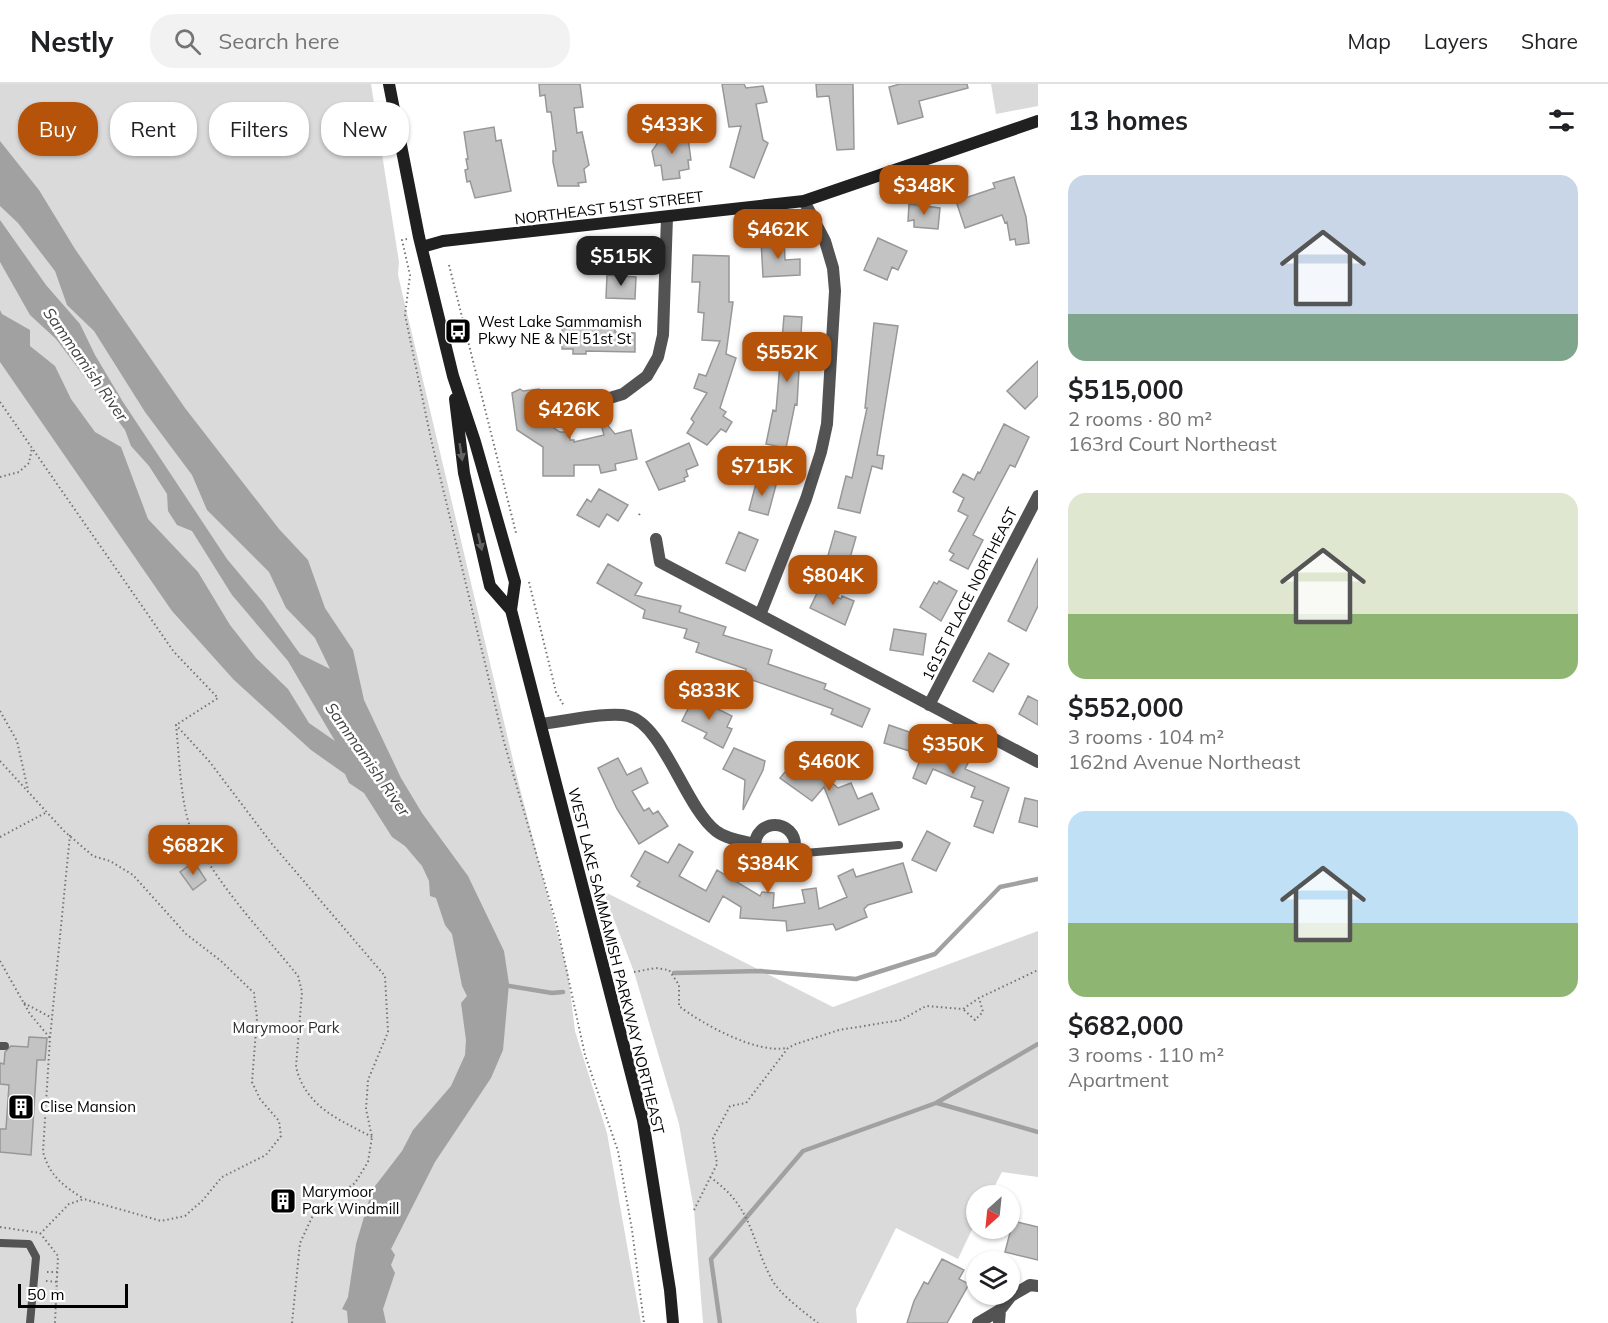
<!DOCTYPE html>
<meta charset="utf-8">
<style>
body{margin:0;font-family:Mulish,sans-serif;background:#f2f2f2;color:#202124;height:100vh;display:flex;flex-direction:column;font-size:22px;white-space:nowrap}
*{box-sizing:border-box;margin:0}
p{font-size:20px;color:#757577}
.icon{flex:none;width:33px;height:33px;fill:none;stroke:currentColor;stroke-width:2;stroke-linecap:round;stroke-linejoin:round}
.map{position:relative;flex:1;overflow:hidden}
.sheet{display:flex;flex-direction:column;background:#fff;width:570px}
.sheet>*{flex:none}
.guide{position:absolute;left:18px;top:18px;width:570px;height:54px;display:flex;gap:12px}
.needle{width:39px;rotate:207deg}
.buttons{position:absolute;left:966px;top:1101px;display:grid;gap:12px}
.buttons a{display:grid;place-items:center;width:54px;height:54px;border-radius:50%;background:#fff;box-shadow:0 2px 4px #0004;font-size:30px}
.scale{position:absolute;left:18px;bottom:15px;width:110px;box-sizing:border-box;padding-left:6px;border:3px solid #000;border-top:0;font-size:16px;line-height:21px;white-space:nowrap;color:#000;-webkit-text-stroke:4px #fff;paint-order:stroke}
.price{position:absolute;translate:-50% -51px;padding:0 14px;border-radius:12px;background:#b45309;color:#fff;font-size:20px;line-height:39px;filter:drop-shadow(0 2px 3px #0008)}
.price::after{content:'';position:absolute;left:50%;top:36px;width:18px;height:14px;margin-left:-9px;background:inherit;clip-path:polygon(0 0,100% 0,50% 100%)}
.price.on{background:#222;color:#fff}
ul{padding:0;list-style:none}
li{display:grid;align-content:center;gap:12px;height:318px;padding:0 30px}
li span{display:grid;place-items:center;height:186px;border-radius:18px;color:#555}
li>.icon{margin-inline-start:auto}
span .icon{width:108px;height:108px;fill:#fffc;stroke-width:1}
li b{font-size:26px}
h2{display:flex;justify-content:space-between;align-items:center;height:72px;padding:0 30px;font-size:26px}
.pill{padding:0 21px;border-radius:24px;background:#fff;box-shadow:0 2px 4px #0004;font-size:21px;line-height:54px}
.pill.on{background:#b45309;color:#fff}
header{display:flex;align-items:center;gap:36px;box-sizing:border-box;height:84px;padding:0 30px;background:#fff;border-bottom:2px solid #e0e0e0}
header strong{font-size:28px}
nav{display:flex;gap:33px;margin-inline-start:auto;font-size:21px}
.search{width:420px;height:54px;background:#f2f2f2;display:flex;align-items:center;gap:15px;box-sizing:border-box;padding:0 21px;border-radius:24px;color:#757577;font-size:22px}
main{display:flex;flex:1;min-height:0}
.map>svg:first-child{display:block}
</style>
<header>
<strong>Nestly</strong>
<div class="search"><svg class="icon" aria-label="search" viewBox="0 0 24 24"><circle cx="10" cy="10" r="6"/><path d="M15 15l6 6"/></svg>Search here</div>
<nav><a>Map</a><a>Layers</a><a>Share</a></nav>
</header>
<main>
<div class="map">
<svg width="1038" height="1239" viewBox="0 0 1038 1239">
<rect width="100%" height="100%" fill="#fff"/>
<!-- green -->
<path fill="#dadada" d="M0,0h371l28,178 -1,13 119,502 51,197 7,57 32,102 34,190h-641z
M991,0h47v22l-42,8z
M603,807l230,116 205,-76v246l-36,-5 -12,23 -14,1v25l-18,38 -62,-31 -40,81 1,14h-154l-9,-113 -15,-86 -45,-152z"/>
<!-- water -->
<path fill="#a1a1a1" d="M0,57l39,49 36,59 110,159 94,121 29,31 17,48 28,42 11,50 37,78 21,35 46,63 36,75 5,33 -6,66 -12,28 -56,84 -44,87 4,6 -4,10 4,8 -12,36 3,14h-38l-1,-12 -5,-2 6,-12 8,-53 16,-54 30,-39 11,-21 38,-44 14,-31 1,-15 -5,-37 6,-7 -5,-10 -10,-52 -7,-9 -9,-27 -6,-2 -1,-15 -7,-15 -17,-20 -13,-9 -28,-44 -15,-10 -4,-9 -34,-24 -77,-70 -62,-69 -172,-249v-52l2,4 28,16v16l25,20 16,33 24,33 26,15 27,72 50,53 32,53 26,33 32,31 21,34 26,18 -47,-80 -56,-66 -40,-64 -15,-6 -9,-14 -1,-17 -18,-28 -18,-20 -6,-16 -69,-91 -26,-24 -30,-53v-42l46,65 34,39 15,31 28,47 104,157 36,43 37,52 30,15 -15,-31 -29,-30 -17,-36 -62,-62 -15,-35 -47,-63 -51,-81 -27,-26 -12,-34 -37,-48 -18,-17z"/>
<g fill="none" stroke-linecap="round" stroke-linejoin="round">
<!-- stream -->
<path stroke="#a1a1a1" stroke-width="4.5" d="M674,889l86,-2 96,8 79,-25 65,-67 38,-8
M504,901l48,8 11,-1
M937,1019l101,29
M720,1239l-9,-64 92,-108 133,-48 102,-59"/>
</g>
<!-- building -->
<path fill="#c3c3c3" stroke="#979797" stroke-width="1.5" d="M539,0h41l3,23 -9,1 3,25 5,-1 7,33 -5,4 2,13 -8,1 1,3h-21l-5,-24v-11h3l-5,-39h-4l-2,-17 -5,1z
M722,0h22l2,4 17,-2 4,16 -11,2 7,36 5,3 -14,35 -24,-11 11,-41 -12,1z
M816,0h37l1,65 -17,1 -8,-54 -12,1z
M900,0h67l1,4 -49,13 4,16 -25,7 -9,-37z
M494,43l2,14 5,-1 10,51 -36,7 -5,-17 -3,1 -2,-12 3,-1 -2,-10h2l-4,-27z
M679,48l1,7 8,-1 3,22h-3l1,9 -10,2 1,7 -17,2 -2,-15 -6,1 -3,-15 12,-17z
M1014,93l12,40 3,26 -13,2 -1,-6 -5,1 -3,-18 -2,1 -3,-8 -37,13 -9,-27 39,-13 -2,-5z
M909,120l31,4 -2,21 -24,-2v-7l-6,1z
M878,154l29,13 -9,19 -6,-3 -5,13 -23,-10z
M784,155l1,21 15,-1v16l-37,2 -2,-37z
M693,171l36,1v46h4l-7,52 10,4 -16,50 6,4 -3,4 9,6 -6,10 -5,-3 -14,16 -20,-12 7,-11 -3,-3 16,-26 -13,-5 5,-14 7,2 14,-35 -18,-1 2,-27 -6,-1 2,-30h-8z
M607,191l29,2 -1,22 -29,-1z
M784,232l18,1 -5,88 -2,-1 -9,44 -20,-4 7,-34 3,1z
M874,239l24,3 -21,129 7,1 -2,13 -10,-3 -12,47 -22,-5 8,-32 6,2 15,-70h-2z
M562,244h53v4l20,1v19l-49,-1v3h-13v-5h-11z
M1038,277v35l-13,13 -18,-18z
M520,305l3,2 16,-2 6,33 15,10h10v8h4v2l30,-7 -6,-21 17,20 16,-4 6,29 -22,5 1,6 -15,3 -2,-8h-25v11h-31v-29l-26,-17 -5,-37z
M1004,340l25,13 -14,30 -5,-2 -37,70 10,5 -15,29 -18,-9 4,-6 -5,-3 19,-35 -10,-5 6,-13 -11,-6 10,-18 11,6 4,-8 2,1z
M689,359l9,22 -12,5 2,6 -4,2 1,3 -26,9 -13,-28z
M757,396l19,5 -8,30 -19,-5z
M599,405l29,16 -10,16 -11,-7 -8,13 -22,-12 10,-16 4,3z
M835,447l21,6 -10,35 -21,-6z
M739,448l19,8 -13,31 -19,-8z
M1038,474v48l-12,25 -18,-10z
M608,480l34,19 -7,12 46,11 -2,6 47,15 -3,8 49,15 -4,14 58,20 -2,5 46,20 -8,18 -31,-13 2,-5 -89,-32 2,-8 -50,-17 3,-9 -15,-5 3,-9 -44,-11 2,-8 -48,-27z
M939,497l18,10 -16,30 -21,-14 14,-25 3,2z
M819,505l22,10 1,-3 12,5 -9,24 -35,-17z
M894,545l32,5 -3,21 -33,-5z
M989,569l20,11 -16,28 -20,-11z
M1028,612l10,5v24l-19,-11z
M694,613l38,19 -5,11 5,2 -9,19 -19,-10 3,-5 -25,-12z
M889,641l29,10 -2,5 30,14 2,-3 10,4 -1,3 11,5 -3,6 44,19 -16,45 -19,-7 9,-25 -12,-4 4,-10 -42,-18 -7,15 -13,-6 9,-23 -38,-12z
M734,664l31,13 -2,9 -20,40 2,-30 -22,-11z
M799,671l39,33 13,-5 7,16 14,-6 7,16 -40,16 -15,-38 -12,14 -32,-23z
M618,674l9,17 14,-7 7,15 -16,8 12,20 5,-3 4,6 5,-3 10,15 -29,18 -22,-35 -19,-41z
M1025,714l13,3v26l-19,-5z
M927,747l23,12 -14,28 -24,-11z
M679,760l14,8 -14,24 27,15 11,-21 43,26 2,-4 12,1 -1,15 32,-5 -3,-13 14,-2 3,21 28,-12 -9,-21 15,-7 3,8 47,-14 9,29 -44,13 -4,4 3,8 -31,13 -3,-6 -46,7 -1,-10 -46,-3 1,-11 -18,-11 -14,26 -72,-36 3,-4 -9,-6 14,-25 23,12z
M194,778l12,18 -13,10 -13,-18z
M29,953l18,1 -2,22h-8l-6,95 -31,-3v-23h6l3,-44 -9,-1v-21l4,1 1,-12 6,-6 17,1z
M276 1117a7 7 0 1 1 14 0a7 7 0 1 1-14 0Z
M1013,1137l25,6v33l-33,-8z
M942,1175l22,11 -5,9 10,5 -22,39h-40l7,-22 10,-19 4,2z"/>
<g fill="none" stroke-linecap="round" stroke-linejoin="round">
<!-- path -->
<path stroke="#757575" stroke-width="2" stroke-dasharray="1.5 3" stroke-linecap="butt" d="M407,155l-5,1 8,35 -5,40 26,124 73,303 53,184 28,129 33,96 14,79 12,93
M449,181l67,268
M0,318l174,250 44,46 -42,27
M0,393l19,-5 10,-9 3,-15
M639,431l2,-3
M529,498l27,110 8,14
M0,627l17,30 11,49
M0,677l64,70 29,25 17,5 23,14 53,59 35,27 33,32 3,25 -5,64 8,17 19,22 2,15 -15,19 -44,22 -20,24 -17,15 -24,5 -77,-22 -15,5 -31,32
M70,751l-20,203 -7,114c7,25 21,34 41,47
M0,753l47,-25
M0,877l30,53 20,24
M634,888l22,-4 13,2 10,15v21c23,18 78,48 107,42
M24,919l28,15
M964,926l11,10 8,-8 -4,-14
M710,1093c43,31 39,58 61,101 8,16 33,34 47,45
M694,1126l23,-46 -4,-26 17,-32 16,-3 42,-55 8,-4 43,-14 62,-10 25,-14 37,3 16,-11 59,-28
M0,1143l40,6 18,23 -3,67
M47,1188h12
M46,1197l12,1
M292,1239l8,-80 14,-30 41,-30 13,-21 4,-25 -6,-28 2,-29 20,-48 -3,-56 -113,-132 -63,-83 -33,-36c3,29 4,60 10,88 12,53 77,119 112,163l4,16 -6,75c10,40 42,52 76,70"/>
<!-- lane -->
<path stroke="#535353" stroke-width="8" d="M793,770l106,-9
M0,962h5
M0,1159l29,1 7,13 -6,66"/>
<!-- street -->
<path stroke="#535353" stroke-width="12" d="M573,313l10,3h20l20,-6 24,-18 11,-19 5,-22 4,-118
M656,455l4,23 378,200
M760,531l46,-116 15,-47 6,-28 8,-133 -2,-23 -8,-27 -21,-40
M929,621l109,-209
M541,640c21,-2 67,-13 87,-8 35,8 57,91 88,115 10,8 26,10 39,13
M755 761a20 20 0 1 1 40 0a20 20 0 1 1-40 0Z
M1000,1226l11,-14 19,-11 8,1
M978,1239l22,-13 -1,13"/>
<!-- secondary -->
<path stroke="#202020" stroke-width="12" d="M389,0l30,153 34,139 22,66 40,140 -4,28 132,510 27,170 3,33
M422,163l21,-6 361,-40 234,-80
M455,315l9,74 26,113 21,24"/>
</g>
<!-- one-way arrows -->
<defs><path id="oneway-solid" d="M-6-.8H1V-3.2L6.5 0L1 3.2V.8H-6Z" transform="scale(1.5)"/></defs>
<g fill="#636363">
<use href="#oneway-solid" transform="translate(461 368) rotate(81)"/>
<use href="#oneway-solid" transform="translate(480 458) rotate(77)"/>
</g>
<!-- icons -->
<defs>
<symbol id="bus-square" viewBox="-11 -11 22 22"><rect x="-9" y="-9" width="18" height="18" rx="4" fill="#000" stroke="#fff"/><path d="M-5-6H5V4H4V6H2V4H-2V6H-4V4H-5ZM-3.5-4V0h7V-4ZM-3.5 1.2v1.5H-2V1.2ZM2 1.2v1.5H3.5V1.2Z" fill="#fff"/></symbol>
<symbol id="building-square" viewBox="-11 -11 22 22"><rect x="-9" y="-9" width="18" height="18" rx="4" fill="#000" stroke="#fff"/><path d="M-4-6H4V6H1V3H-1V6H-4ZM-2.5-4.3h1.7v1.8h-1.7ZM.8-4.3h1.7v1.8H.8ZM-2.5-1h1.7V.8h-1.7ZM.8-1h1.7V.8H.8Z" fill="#fff"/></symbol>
</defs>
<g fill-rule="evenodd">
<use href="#bus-square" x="443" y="232" width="30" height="30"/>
<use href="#building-square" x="6" y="1008" width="30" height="30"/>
<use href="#building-square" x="268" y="1102" width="30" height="30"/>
</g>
<g text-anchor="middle" stroke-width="5" stroke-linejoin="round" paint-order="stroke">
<!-- street labels -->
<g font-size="15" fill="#000" stroke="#fff">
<text transform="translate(609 124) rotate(-7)" y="5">NORTHEAST 51ST STREET</text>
<text transform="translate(970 510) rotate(-63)" y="5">161ST PLACE NORTHEAST</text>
<text transform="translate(616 877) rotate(76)" y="5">WEST LAKE SAMMAMISH PARKWAY NORTHEAST</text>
</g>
<!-- poi labels -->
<g font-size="15" fill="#000" stroke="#fff" text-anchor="start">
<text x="478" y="243">West Lake Sammamish<tspan x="478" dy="17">Pkwy NE &amp; NE 51st St</tspan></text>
<text x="40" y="1028">Clise Mansion</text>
<text x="302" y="1113">Marymoor<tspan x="302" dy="17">Park Windmill</tspan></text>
</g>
<!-- park labels -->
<g font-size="15" fill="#313131" stroke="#fff">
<text x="286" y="949">Marymoor Park</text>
</g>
<!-- water labels -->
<g font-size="16" font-style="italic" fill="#424242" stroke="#fff">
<text transform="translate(86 280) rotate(55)" y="6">Sammamish River</text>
<text transform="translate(368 675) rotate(55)" y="6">Sammamish River</text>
</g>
</g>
</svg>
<div class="buttons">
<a><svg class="needle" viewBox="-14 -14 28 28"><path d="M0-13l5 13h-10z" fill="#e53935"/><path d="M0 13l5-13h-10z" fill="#757577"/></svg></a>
<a><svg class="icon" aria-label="layers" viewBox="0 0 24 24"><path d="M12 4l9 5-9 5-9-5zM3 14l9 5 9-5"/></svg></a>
</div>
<div class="scale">50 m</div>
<b class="price" style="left:672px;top:71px">$433K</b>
<b class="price" style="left:924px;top:132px">$348K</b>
<b class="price" style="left:778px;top:176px">$462K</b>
<b class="price on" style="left:621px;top:203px">$515K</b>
<b class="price" style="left:787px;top:299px">$552K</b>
<b class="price" style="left:569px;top:356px">$426K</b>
<b class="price" style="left:762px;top:413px">$715K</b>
<b class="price" style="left:833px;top:522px">$804K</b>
<b class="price" style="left:709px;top:637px">$833K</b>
<b class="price" style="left:953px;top:691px">$350K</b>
<b class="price" style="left:829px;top:708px">$460K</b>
<b class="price" style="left:193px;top:792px">$682K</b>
<b class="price" style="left:768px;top:810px">$384K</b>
<div class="guide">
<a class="pill on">Buy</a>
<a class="pill">Rent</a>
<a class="pill">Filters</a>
<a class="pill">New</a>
</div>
</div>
<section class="sheet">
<h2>13 homes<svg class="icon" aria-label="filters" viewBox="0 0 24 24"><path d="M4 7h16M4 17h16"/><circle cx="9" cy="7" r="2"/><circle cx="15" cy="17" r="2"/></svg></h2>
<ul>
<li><span style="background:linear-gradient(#c9d6e8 75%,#7fa58c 0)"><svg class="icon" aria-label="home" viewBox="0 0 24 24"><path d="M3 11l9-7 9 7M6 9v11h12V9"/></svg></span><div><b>$515,000</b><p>2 rooms · 80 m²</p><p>163rd Court Northeast</p></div></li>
<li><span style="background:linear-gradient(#dfe7d0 65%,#8fb573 0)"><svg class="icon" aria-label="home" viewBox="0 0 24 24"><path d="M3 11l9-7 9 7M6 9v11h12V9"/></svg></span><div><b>$552,000</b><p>3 rooms · 104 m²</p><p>162nd Avenue Northeast</p></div></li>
<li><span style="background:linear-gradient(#bfe0f5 60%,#8fb573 0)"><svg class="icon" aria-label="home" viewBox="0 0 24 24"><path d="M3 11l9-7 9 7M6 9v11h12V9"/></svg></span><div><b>$682,000</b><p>3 rooms · 110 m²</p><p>Apartment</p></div></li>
</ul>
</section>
</main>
